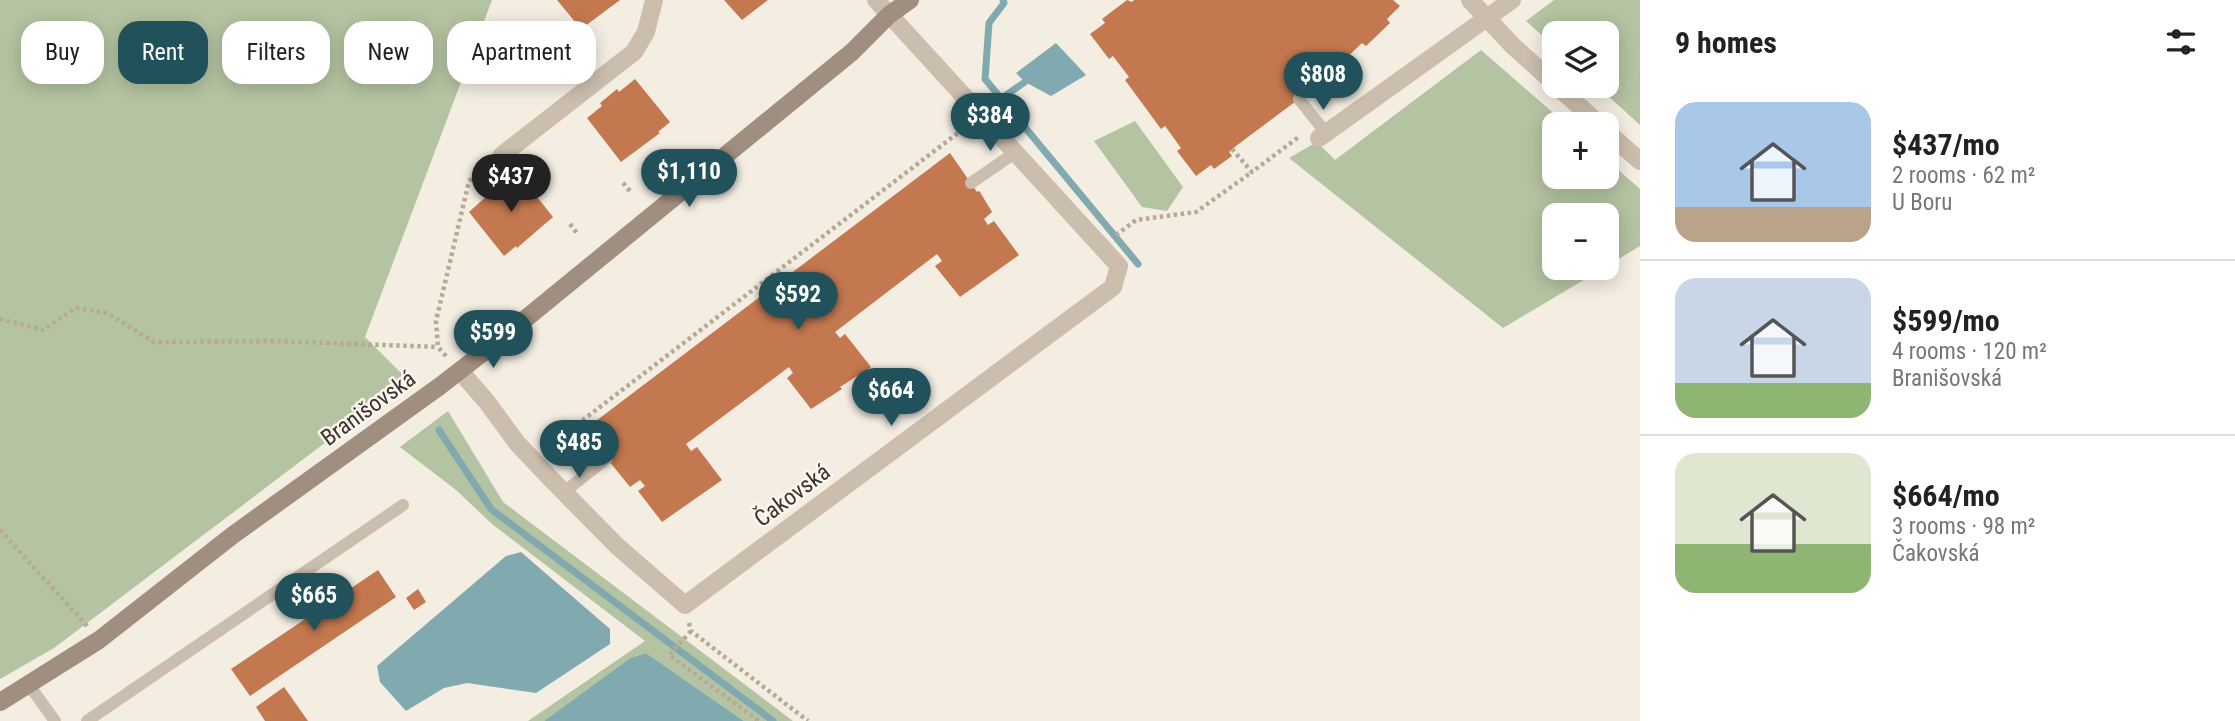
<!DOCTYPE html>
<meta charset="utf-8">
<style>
body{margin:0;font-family:"Roboto Condensed",sans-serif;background:#f6f6f6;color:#222;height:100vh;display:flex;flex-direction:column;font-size:26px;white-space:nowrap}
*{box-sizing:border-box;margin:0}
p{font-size:23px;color:#767676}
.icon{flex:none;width:38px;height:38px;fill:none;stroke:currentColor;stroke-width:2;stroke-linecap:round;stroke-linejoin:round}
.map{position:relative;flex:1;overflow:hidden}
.side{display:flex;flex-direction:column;background:#fff;width:595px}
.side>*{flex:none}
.banner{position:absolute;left:21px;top:21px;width:665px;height:63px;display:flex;gap:14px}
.tools{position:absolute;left:1542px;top:21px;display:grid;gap:14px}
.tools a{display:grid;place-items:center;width:77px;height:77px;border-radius:14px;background:#fff;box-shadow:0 4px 18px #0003;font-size:35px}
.price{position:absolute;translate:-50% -60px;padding:0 16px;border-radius:24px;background:#21525c;color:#fff;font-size:23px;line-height:46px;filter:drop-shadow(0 2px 4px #0008)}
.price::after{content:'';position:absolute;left:50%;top:42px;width:21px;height:16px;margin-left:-10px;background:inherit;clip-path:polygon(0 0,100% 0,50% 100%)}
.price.active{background:#222;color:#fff}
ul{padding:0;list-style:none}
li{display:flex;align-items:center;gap:21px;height:175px;padding:0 35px}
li+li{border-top:2px solid #e0e0e0}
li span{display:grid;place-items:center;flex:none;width:196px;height:140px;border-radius:21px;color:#555}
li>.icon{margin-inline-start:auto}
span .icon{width:84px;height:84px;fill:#fffc;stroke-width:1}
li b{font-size:30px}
h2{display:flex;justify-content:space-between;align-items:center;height:84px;padding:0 35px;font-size:30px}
.chip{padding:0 24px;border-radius:21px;background:#fff;box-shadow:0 4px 18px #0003;font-size:24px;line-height:63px}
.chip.active{background:#21525c;color:#fff}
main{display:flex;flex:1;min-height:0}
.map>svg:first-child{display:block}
</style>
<main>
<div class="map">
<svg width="1640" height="721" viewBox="0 0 1640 721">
<rect width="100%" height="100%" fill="#f3ede2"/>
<!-- green -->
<path fill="#b4c3a1" d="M0,0h492l-127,337 43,43 -354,268 -54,31z
M1554,0h86v125l-43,-39h9v-53h-52v13l-28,-25z
M1481,50l85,74h-12v53h52l1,-17 33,29v57l-33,20 -1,-51h-52v53h50l-101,60 -214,-170 28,-16 18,18z
M1135,121l48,66 -16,24 -25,-4 -48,-66z
M448,411l55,91 290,219h-49l-98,-68 -16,5 -86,63h-16l117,-80 -153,-117 -36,-34 -56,-43z"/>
<!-- water -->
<path fill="#81a9b0" d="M1056,43l30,32 -35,21 -26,-14 -9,-9z
M521,552l89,77v15l-74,49 -69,-10 -23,5 -38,23 -26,-29 -3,-16 129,-110z
M646,653l98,68h-200l86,-63z"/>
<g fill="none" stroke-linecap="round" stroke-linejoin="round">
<!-- stream -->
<path stroke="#81a9b0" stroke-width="7" d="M1003,0l1,3 -15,20 -4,56 153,185
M1002,98l30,-21
M439,430l52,79 282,212"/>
</g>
<!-- building -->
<path fill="#c4784f" d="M557,0h63l-39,29z
M724,0h44l-26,20z
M1127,0l5,2 2,-2h259l7,6 -13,13 3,4 -24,23 -4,-3 -43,41 -87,65 -3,3 3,4 -18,13 -3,-4 -15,11 -19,-25 4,-3 -16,-22 -4,3 -36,-49 4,-3 -16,-21 -4,3 -19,-25 15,-11 -3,-4z
M635,79l35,43 -12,10 2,1 -39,29 -34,-44 15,-12 -2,-3 17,-14 2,3z
M950,153l27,39 2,-1 1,1 12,20 -8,7 4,6 6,-4 25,34 -59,42 -25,-31 7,-5 -5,-7 -102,78 5,6 5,-4 26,33 -31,20 2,2 -31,20 -24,-31 6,-5 -4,-6 -103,77 5,7 6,-4 25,33 -60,42 -24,-31 7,-5 -5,-6 -10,7 -46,-57z
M518,173l35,44 -36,31 -1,-2 -12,10 -35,-44 32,-29 2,3z
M378,570l18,27 -146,99 -19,-27z
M418,589l8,13 -12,8 -8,-12z
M284,687l24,34h-43l-9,-14z"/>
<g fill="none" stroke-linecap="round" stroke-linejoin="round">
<!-- path -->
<path stroke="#b8a997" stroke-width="4.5" stroke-dasharray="3.5 3.5" stroke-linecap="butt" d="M1232,149l20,23 48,-36
M623,183l7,8
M570,224l7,9
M1116,235l20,-15 60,-8 56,-40
M0,319l43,11 33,-22 31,5 47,29 121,-1 163,6
M446,356l-8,-9 -2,-26 33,-140 18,-15
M549,446l418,-320
M0,530l87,96
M689,623l2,8 117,90
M691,631l-22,24 90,66"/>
<!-- lane -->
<path stroke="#ccbead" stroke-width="12" d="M1299,99l27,34
M971,183l45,-31
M564,492l43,-34
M29,685l26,36
M87,721l316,-216"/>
<!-- street -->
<path stroke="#ccbead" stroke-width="18" d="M1470,0l43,46 41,37
M1557,86l42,38
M1606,131l34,30
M1319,138l193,-138
M502,155l132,-103 12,-20 8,-32
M460,371l27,31 30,41 35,37 65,66 68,59 428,-318 6,-21 -243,-266"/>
<!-- secondary -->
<path stroke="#a08e7e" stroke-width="18" d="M0,702l99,-62 134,-105 207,-149 62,-48 350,-286 37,-37 21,-15"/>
</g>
<g text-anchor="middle" stroke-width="5" stroke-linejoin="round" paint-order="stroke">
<!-- street labels -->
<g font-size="23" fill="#3a322c" stroke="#fbf6ee">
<text transform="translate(368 408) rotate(-36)" y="8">Branišovská</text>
<text transform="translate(792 495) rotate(-37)" y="8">Čakovská</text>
</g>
</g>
</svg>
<div class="tools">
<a><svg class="icon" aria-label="layers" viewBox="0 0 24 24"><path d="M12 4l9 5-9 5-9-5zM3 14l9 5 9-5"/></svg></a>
<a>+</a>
<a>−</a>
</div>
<b class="price" style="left:1323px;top:112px">$808</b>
<b class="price" style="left:990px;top:153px">$384</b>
<b class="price" style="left:689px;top:209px">$1,110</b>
<b class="price active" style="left:511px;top:214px">$437</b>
<b class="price" style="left:798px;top:332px">$592</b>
<b class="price" style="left:493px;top:370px">$599</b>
<b class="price" style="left:891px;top:428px">$664</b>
<b class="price" style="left:579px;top:480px">$485</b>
<b class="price" style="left:314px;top:633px">$665</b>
<div class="banner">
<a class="chip">Buy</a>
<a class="chip active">Rent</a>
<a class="chip">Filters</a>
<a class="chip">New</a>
<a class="chip">Apartment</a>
</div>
</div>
<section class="side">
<h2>9 homes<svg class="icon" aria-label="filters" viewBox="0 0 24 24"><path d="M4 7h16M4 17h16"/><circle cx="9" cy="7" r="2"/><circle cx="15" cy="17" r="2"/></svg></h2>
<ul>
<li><span style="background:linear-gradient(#a9c7e8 75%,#b9a48a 0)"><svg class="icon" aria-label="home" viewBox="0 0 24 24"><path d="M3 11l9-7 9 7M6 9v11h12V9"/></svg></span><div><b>$437/mo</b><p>2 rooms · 62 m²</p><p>U Boru</p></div></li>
<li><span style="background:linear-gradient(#c9d6e8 75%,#8fb573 0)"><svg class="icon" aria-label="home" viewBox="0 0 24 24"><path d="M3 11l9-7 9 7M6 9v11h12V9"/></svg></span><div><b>$599/mo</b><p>4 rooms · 120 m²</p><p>Branišovská</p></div></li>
<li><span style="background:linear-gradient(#dfe7d0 65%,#8fb573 0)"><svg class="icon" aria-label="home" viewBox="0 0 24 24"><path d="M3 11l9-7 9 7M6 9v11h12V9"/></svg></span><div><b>$664/mo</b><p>3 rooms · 98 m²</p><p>Čakovská</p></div></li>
</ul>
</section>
</main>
